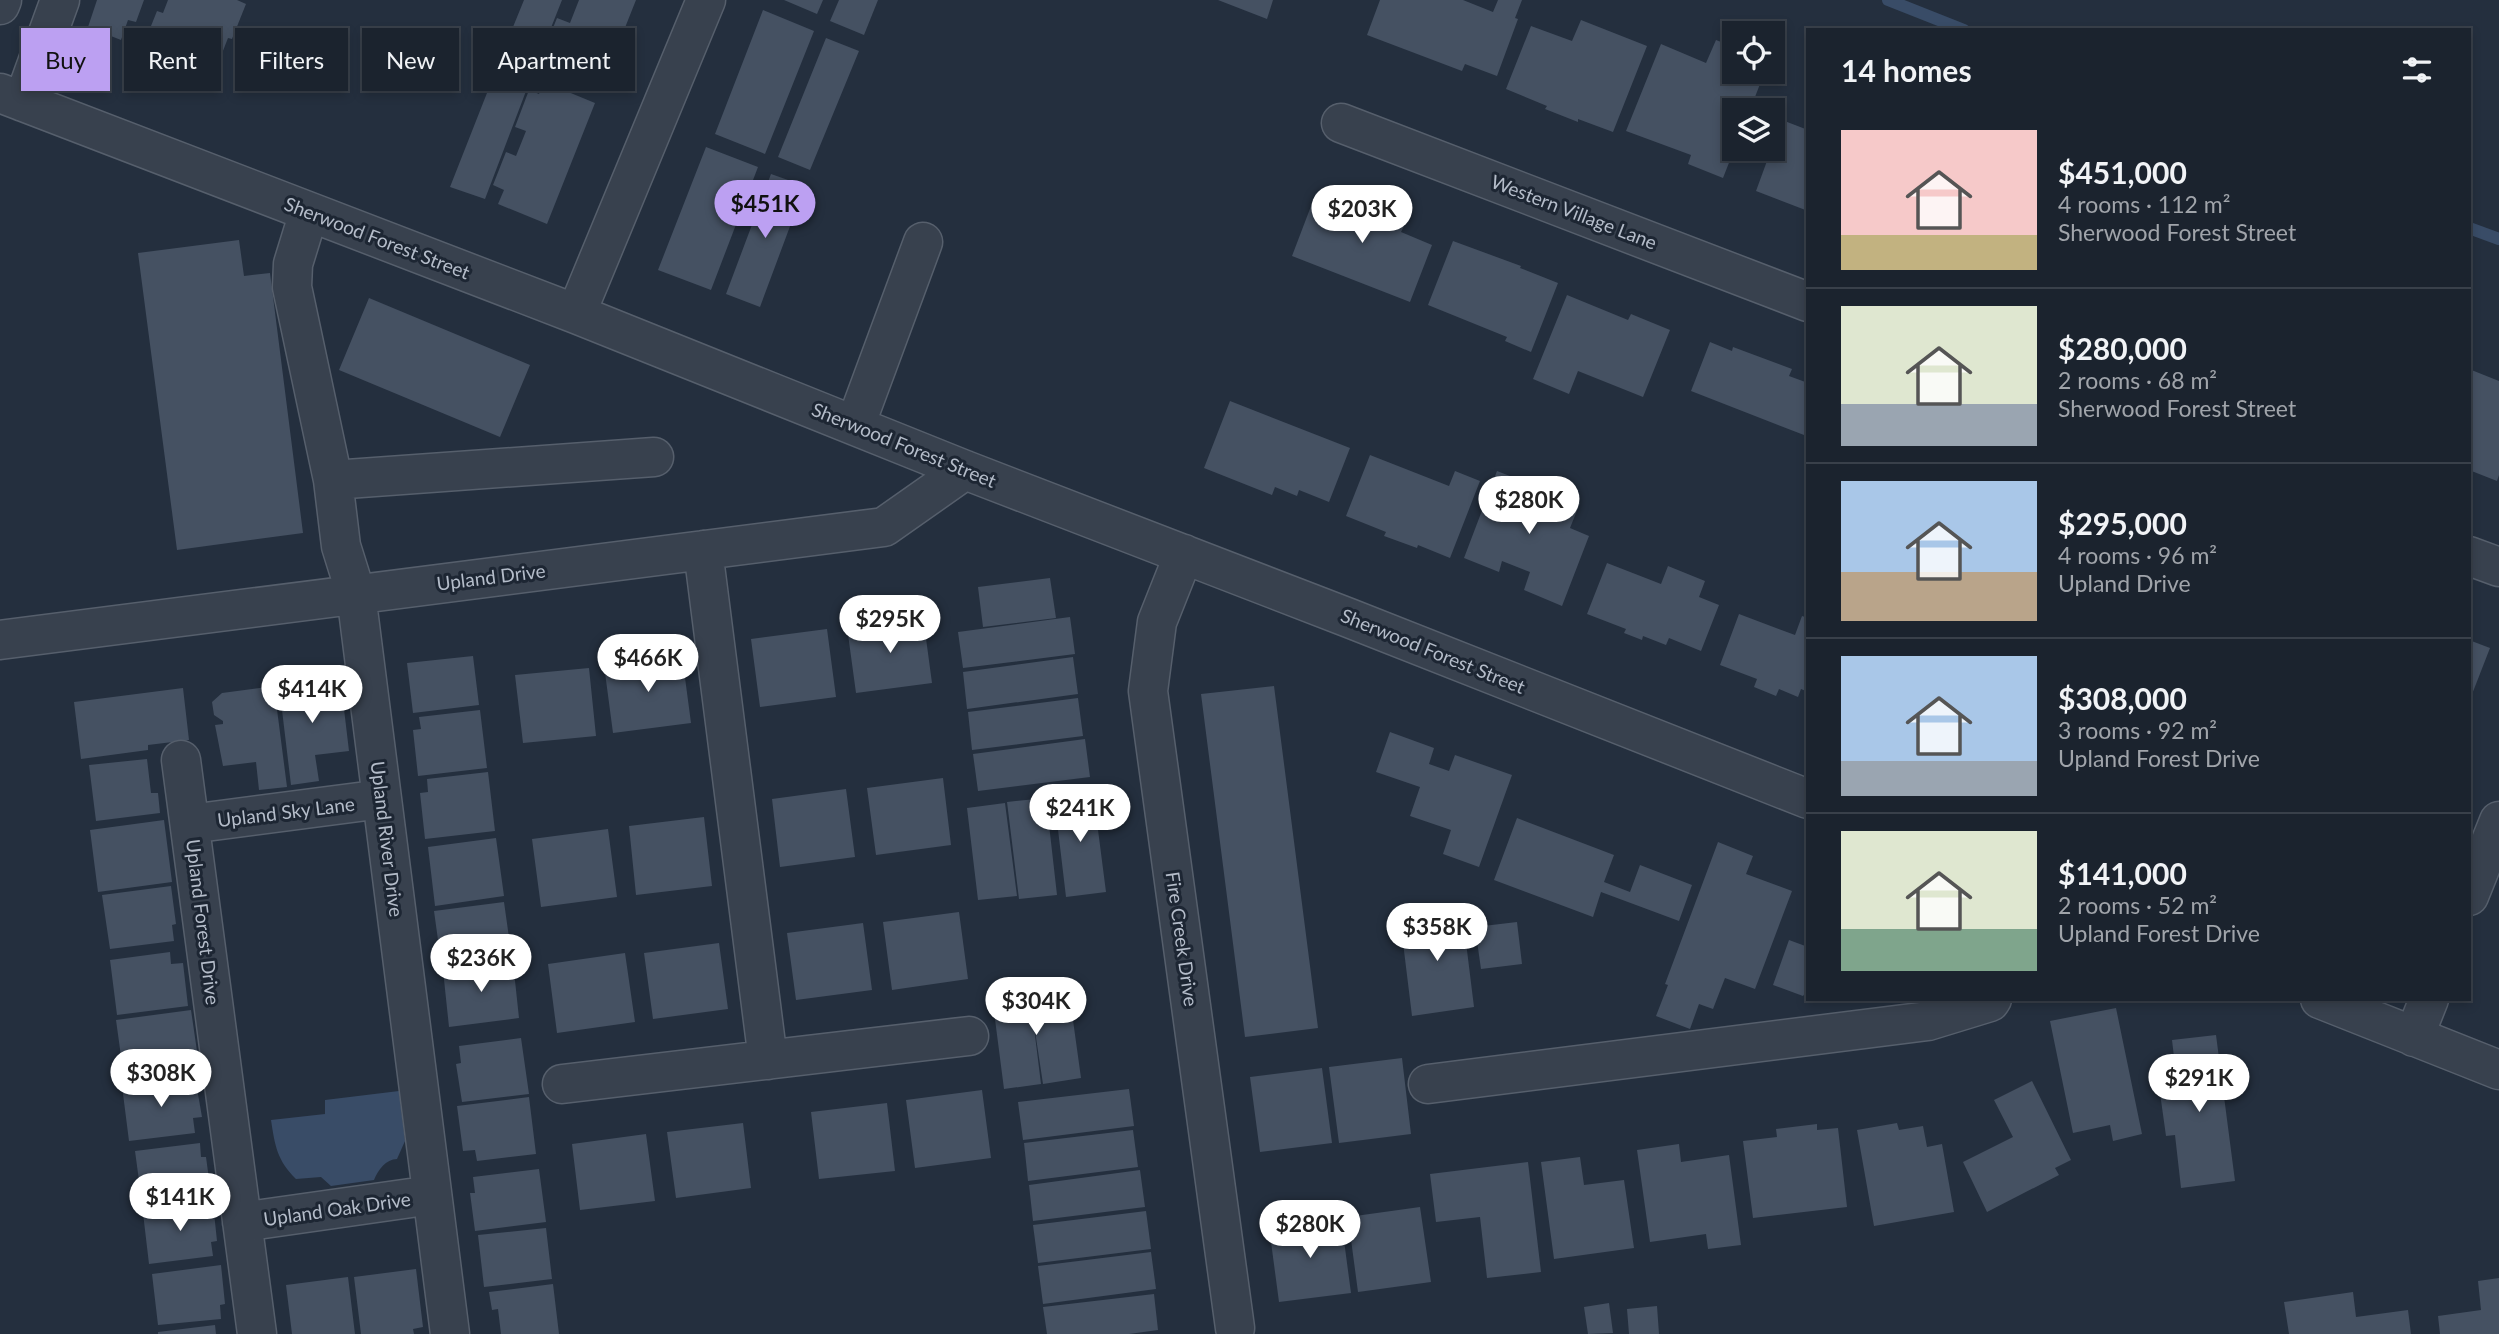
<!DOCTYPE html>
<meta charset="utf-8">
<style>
body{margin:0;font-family:Lato,sans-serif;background:#282f3a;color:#f1f3f6;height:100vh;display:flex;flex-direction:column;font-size:26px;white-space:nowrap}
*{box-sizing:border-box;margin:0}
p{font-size:23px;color:#a0a4aa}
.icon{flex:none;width:38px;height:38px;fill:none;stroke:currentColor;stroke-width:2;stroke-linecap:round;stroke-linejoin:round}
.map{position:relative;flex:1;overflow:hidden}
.sheet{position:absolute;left:1806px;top:28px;width:665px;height:973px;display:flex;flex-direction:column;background:#1b232e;border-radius:0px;box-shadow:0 4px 10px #0003,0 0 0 2px #39404a}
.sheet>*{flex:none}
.hud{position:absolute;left:21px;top:28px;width:665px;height:63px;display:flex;gap:14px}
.fabs{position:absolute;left:1722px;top:21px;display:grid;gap:14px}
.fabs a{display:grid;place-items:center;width:63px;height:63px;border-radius:0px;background:#1b232e;box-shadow:0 4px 10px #0003,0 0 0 2px #39404a;font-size:35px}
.price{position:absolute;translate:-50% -60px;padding:0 16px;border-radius:24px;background:#fff;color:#222;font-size:23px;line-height:46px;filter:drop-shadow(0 2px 4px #0008)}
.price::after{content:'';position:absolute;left:50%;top:42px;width:21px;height:16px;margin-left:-10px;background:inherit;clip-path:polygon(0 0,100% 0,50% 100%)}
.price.active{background:#bca0f2;color:#111}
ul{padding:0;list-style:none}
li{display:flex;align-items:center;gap:21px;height:175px;padding:0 35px}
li+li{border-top:2px solid #39404a}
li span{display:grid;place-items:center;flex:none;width:196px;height:140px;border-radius:0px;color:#555}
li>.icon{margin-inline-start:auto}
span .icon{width:84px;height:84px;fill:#fffc;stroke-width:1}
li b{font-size:30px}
h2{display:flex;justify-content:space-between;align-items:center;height:84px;padding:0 35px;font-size:30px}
.pill{padding:0 24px;border-radius:0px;background:#1b232e;box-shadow:0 4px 10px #0003,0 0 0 2px #39404a;font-size:24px;line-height:63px}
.pill.active{background:#bca0f2;color:#111}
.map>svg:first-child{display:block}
</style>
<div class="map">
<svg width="2499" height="1334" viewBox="0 0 2499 1334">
<rect width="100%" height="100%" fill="#242f3e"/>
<!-- water -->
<path fill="#394c67" d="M399,1091l6,50 -8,18c-11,0 -19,11 -23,21l-43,6 -10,-9 -25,2c-19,-19 -21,-33 -25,-59l54,-6v-14z"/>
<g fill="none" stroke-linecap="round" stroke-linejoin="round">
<!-- stream -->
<path stroke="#394c67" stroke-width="12" d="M1888,0l76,30
M2469,228l30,11"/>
</g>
<!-- building -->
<path fill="#455162" d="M97,0h47l-8,22 -8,-2 -7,20 -33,-13z
M168,0h69l9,4 -14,35 -4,-1 -14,36 -71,-28 14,-35 6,2z
M524,0h38l-25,63 -33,-14z
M579,0h57l-35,88 -51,-20 8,-18 -12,-5 11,-27 13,5z
M784,0h39l-6,14z
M839,0h39l-14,35 -34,-14z
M1218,0h55l-6,19z
M1380,0h83l30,12 5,-12h24l-7,18 3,1 -21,57 -32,-12 -3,7 -95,-36z
M763,10l51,21 -49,123 -50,-20z
M1581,20l66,26 -34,86 -35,-13v3l-33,-13 2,-3 -41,-17 25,-63 41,15z
M826,38l33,13 -49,119 -32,-13z
M1716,40l18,7v25h17l-3,7 12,5 -10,26h-16v40l-11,28 -35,-14 3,-9 -65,-24 35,-87 45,19z
M498,65l33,13 -46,121 -35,-12z
M544,82l51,21 -48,121 -49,-20 6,-14 -11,-5 13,-33 10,4 10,-25 -11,-4 14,-37 10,4z
M1782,120l26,10v81l-52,-20z
M706,147l52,20 -47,123 -53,-20z
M771,174l34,12 -45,121 -34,-13z
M1338,191l47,18 -2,8 21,9 -3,6 31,13 -22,57 -118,-46 24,-63 18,7z
M239,240l5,36 26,-3 33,260 -126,17 -39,-297z
M1453,241l68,25 -1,2 38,15 -27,69 -26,-11 2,-4 -79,-32z
M1567,295l61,25 3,-6 39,16 -27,67 -65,-26 -9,23 -36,-15z
M369,298l161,67 -30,72 -161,-67z
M1710,342l22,9 1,-4 59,22 -3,7 19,7v44l-4,8 -113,-44z
M2469,369l30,12v94l-2,6 -28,-11z
M1230,401l120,47 -21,54 -30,-12 -2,6 -22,-9 -3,8 -68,-27z
M1370,455l79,31 6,-15 25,10 -30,77 -32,-13 -1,3 -33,-12 2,-4 -40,-16z
M1497,471l83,32 -10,25 19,8 -27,70 -38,-16 6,-18 -28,-11 -3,11 -35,-14z
M1607,563l54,21 7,-18 37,15 -6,16 20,8 -18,46 -32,-13 -3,7 -23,-9 -1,4 -18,-7 2,-4 -39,-15z
M1050,578l6,40 -73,9 -5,-40z
M1739,614l56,21 7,-19 6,2v74l-7,-3 -3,8 -19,-8 -3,7 -22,-9 3,-8 -37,-14z
M923,616l9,67 -76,10 -9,-66z
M1070,617l5,37 -112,14 -5,-36z
M827,629l9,68 -76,10 -9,-68z
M2469,640l21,8 -21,54z
M682,655l9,68 -78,10 -9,-68z
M473,656l6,49 -66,8 -6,-50z
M1073,657l5,37 -111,15 -4,-37z
M589,668l7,68 -73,7 -8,-68z
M333,678l10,8v13l-5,6v4h6l5,42 -34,4 4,26 -28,4 -12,-100z
M274,686l13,101 -28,3 -3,-28 -33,4 -8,-41 8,-1v-3l-9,-6 -2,-13 10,-9z
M1274,686l44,342 -73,9 -44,-343z
M183,688l6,52 -41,5v5l-67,9 -7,-57z
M1078,698l5,38 -111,14 -4,-38z
M480,710l7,58 -69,8 -5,-46 8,-1 -2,-12z
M1390,732l44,16 -5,16 20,7 6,-16 57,20 -33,92 -36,-13 8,-24 -41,-14 10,-29 -44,-15z
M1085,739l5,38 -112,14 -5,-37z
M147,759l4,34h7l2,20 -64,8 -7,-56z
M488,772l7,59 -70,8 -5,-46 8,-1 -1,-13z
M943,778l8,67 -75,10 -9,-67z
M846,789l9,68 -75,10 -8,-68z
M1093,791l13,101 -40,5 -12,-101z
M1046,798l11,97 -38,4 -12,-97z
M1005,803l12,93 -39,4 -11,-92z
M704,817l8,69 -76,9 -7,-69z
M1517,818l97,37 -10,27 26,10 10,-27 52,20 -13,36 -78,-29 -8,25 -99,-37z
M164,820l8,62 -74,10 -8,-62z
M608,829l9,68 -76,10 -9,-68z
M496,838l8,58 -69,10 -7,-59z
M1718,842l35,14 -7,18 46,17 -37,98 -30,-11 -12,31 -14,-5 -9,25 -34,-13 12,-31 -3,-1z
M171,886l5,38 -4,1 2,16 -64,8 -8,-54z
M504,902l8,57 -70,10 -8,-58z
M1462,910l12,97 -62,9 -12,-98z
M959,912l9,67 -76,11 -9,-68z
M1517,922l5,42 -41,5 -6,-42z
M863,923l9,67 -76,10 -9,-67z
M1789,940l19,7v42l-5,7 -30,-11z
M719,943l9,66 -75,10 -9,-66z
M170,952l1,12 12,-1 5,43 -71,9 -7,-55z
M625,953l10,69 -78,11 -9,-69z
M513,962l6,56 -70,9 -6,-57z
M1068,984l13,94 -38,6 -11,-73 9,73 -37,5 -12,-93z
M2116,1008l26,126 -29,7 -3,-16 -37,8 -23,-112z
M191,1010l7,48 -14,3 1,9 -61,8 -8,-58z
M2216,1035l19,146 -54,7 -6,-53 -9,1 -6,-43 18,-2 -6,-51z
M521,1038l8,56 -67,8 -6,-38 5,-1 -2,-17z
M1402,1058l9,76 -72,9 -10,-76z
M1322,1068l10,75 -72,9 -10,-75z
M195,1077l7,40 -9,1 2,15 -66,8 -7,-55z
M2032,1081l39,79 -16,8 4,7 -72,37 -24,-50 50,-25 -19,-37z
M1129,1089l5,37 -111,14 -5,-38z
M982,1090l9,68 -76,10 -9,-68z
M529,1097l7,57 -59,7 -2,-11 -12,1 -6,-45z
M887,1103l8,68 -76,8 -8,-67z
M743,1123l8,65 -75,10 -9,-66z
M1897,1123l2,7 24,-4 4,21 15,-3 12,68 -80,14 -17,-96z
M1817,1124v6l21,-2 9,79 -94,11 -10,-77 34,-4 -1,-8z
M1133,1130l5,37 -110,14 -4,-38z
M646,1134l9,67 -75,9 -8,-66z
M200,1143l1,14h5l5,37 -69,9 -7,-52z
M1679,1144l2,18 48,-7 12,90 -33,4 -2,-15 -56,8 -13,-92z
M1580,1157l4,28 40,-5 10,68 -80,11 -13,-97z
M1528,1162l13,110 -54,6 -7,-61 -44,5 -6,-48z
M539,1169l7,53 -71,9 -5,-38h5l-2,-16z
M1140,1170l5,37 -112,14 -4,-36z
M213,1203l4,38 -6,1 2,14 -64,8 -6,-51z
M1420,1207l11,75 -73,10 -10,-75z
M1146,1211l5,38 -113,14 -5,-38z
M1341,1218l10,75 -72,9 -10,-75z
M546,1228l6,51 -68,8 -6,-52z
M1151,1252l5,37 -113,15 -5,-38z
M221,1265l4,39 -5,1 1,14 -63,6 -6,-51z
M416,1269l7,58 -10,2 1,5h-53l-7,-57z
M348,1277l7,57h-63l-6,-49z
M2499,1278v56h-59l-2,-18 43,-6 -3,-29z
M553,1284l6,50h-58l-3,-25 -6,1 -3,-18z
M2353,1292l3,25 52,-7 3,24h-122l-5,-32z
M1154,1294l4,36 -29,4h-82l-4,-27z
M1609,1303l4,30 -25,1 -4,-27z
M1657,1306l2,28h-30l-2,-25z
M215,1325l1,9h-58v-2z"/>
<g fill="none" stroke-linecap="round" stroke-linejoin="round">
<defs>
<path id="minor" d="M0,5l2,-5
M0,93l576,221 389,156 384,148 459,181
M23,102l37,-102
M1341,123l467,179
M309,212l-16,52 -1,23 41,193
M576,314l130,-314
M855,426l68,-184
M703,550l65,510
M1184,554l-27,68 -9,69 87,637
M2469,556l30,11
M0,640l884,-113 81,-57
M181,760l76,574
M190,824l192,-25
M2469,896l30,-75
M2320,999l179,71
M2414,1037l15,-38
M562,1084l407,-48
M1428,1084l500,-63 62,-19 2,-3
M242,1222l190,-27
M450,1334l-94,-740 -15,-48 -8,-66 321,-23"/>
</defs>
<!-- minor casing -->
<use href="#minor" stroke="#565f6c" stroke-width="41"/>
<!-- minor -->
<use href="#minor" stroke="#38414e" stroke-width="38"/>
</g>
<g text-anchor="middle" stroke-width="6" stroke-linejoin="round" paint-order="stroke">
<!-- street labels -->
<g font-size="19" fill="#b4bcc9" stroke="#1d2633">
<text transform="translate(1574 212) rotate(21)" y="7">Western Village Lane</text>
<text transform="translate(377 238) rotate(21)" y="7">Sherwood Forest Street</text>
<text transform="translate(904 445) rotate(22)" y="7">Sherwood Forest Street</text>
<text transform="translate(491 577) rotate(-7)" y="7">Upland Drive</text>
<text transform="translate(1433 651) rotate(22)" y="7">Sherwood Forest Street</text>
<text transform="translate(286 812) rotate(-7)" y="7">Upland Sky Lane</text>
<text transform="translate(387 839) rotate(83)" y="7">Upland River Drive</text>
<text transform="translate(203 922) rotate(83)" y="7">Upland Forest Drive</text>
<text transform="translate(1182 939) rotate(82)" y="7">Fire Creek Drive</text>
<text transform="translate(337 1209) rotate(-8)" y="7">Upland Oak Drive</text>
</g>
</g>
</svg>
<div class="fabs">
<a><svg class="icon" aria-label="locate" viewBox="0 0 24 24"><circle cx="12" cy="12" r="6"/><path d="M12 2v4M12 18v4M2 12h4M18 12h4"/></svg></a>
<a><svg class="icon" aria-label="layers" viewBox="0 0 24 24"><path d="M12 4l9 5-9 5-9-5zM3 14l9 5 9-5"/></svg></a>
</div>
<b class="price active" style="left:765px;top:240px">$451K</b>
<b class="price" style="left:1362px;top:245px">$203K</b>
<b class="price" style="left:1529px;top:536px">$280K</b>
<b class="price" style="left:890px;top:655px">$295K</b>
<b class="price" style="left:648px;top:694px">$466K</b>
<b class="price" style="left:312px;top:725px">$414K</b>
<b class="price" style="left:1080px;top:844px">$241K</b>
<b class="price" style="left:1437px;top:963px">$358K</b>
<b class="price" style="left:481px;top:994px">$236K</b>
<b class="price" style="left:1036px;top:1037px">$304K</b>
<b class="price" style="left:161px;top:1109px">$308K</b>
<b class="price" style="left:2199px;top:1114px">$291K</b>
<b class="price" style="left:180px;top:1233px">$141K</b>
<b class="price" style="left:1310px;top:1260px">$280K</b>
<div class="hud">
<a class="pill active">Buy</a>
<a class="pill">Rent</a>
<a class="pill">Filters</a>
<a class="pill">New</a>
<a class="pill">Apartment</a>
</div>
<section class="sheet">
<h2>14 homes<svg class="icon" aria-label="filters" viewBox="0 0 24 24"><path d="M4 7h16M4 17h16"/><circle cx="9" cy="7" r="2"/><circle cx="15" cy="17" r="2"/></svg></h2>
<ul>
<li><span style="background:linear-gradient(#f6c9c9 75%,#c2b280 0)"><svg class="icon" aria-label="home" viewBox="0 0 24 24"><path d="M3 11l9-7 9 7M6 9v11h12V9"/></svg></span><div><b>$451,000</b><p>4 rooms · 112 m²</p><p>Sherwood Forest Street</p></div></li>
<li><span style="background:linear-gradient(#dfe7d0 70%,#9aa5b1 0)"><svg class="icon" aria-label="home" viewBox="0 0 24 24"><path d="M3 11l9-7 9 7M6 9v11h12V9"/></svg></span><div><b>$280,000</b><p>2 rooms · 68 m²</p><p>Sherwood Forest Street</p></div></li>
<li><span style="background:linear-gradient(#a9c7e8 65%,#b9a48a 0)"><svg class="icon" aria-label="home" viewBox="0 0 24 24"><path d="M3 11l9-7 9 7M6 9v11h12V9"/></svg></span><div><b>$295,000</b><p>4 rooms · 96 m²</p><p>Upland Drive</p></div></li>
<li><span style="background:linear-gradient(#a9c7e8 75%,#9aa5b1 0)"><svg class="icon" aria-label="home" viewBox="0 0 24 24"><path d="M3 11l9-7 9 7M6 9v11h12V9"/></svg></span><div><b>$308,000</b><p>3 rooms · 92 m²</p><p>Upland Forest Drive</p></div></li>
<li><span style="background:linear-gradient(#dfe7d0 70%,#7fa58c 0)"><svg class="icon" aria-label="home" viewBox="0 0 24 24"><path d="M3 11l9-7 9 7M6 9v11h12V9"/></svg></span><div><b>$141,000</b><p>2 rooms · 52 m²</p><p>Upland Forest Drive</p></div></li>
</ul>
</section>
</div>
